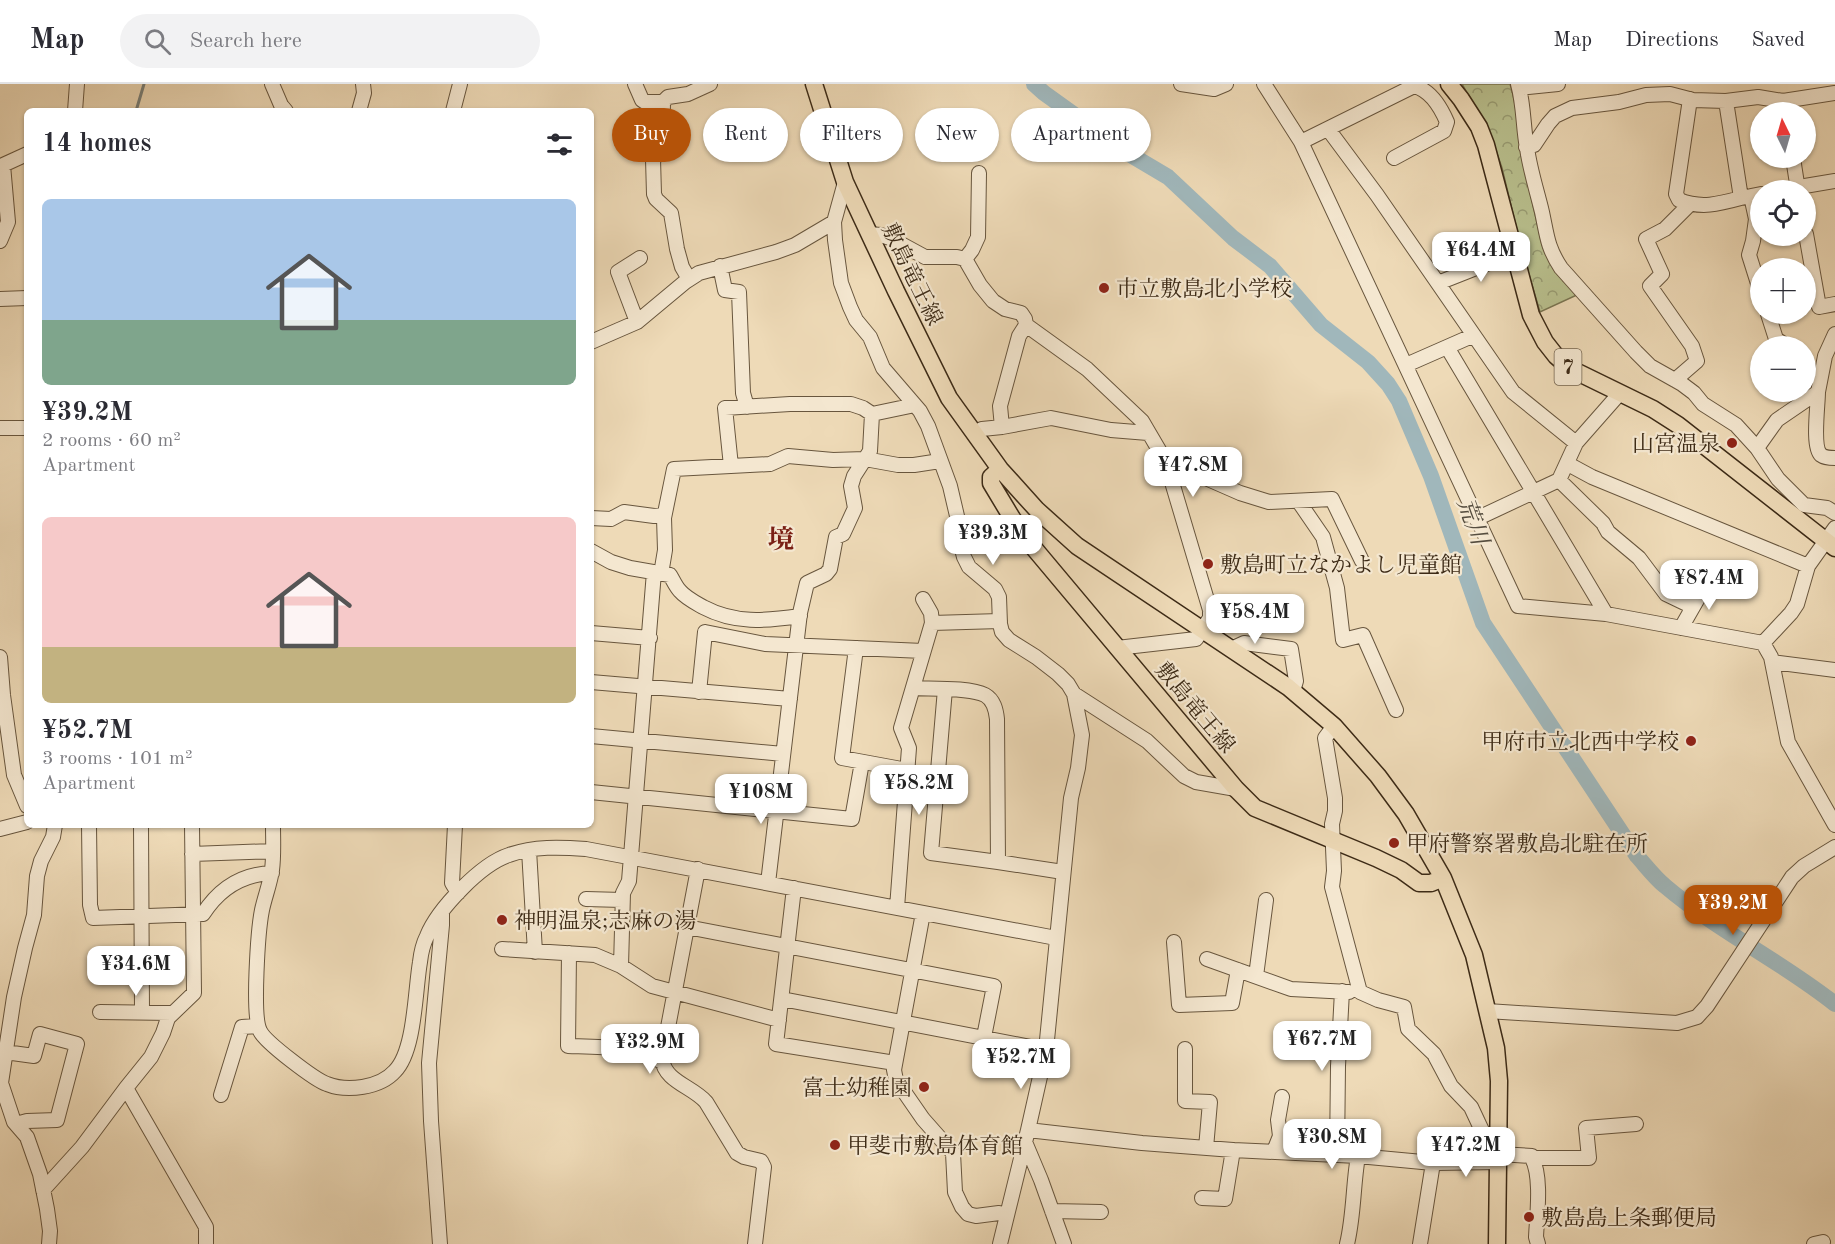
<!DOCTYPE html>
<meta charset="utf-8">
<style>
body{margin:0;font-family:"Old Standard TT","Noto Serif JP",serif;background:#f2f2f3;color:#2b2b33;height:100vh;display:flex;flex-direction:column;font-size:22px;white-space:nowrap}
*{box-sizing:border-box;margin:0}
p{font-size:20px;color:#7c7c81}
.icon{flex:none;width:33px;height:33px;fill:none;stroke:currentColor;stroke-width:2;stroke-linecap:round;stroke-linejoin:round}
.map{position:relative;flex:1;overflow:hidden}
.sheet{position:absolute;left:24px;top:24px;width:570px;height:720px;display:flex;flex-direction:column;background:#fff;border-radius:9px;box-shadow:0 2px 4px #0004}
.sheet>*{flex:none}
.banner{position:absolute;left:612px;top:24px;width:570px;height:54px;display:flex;gap:12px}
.needle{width:39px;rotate:355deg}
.fabs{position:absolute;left:1750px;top:18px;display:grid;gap:12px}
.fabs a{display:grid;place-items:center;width:66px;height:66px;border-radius:50%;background:#fff;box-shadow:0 2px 4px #0004;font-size:30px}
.price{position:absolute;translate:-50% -51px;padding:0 14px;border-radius:12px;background:#fff;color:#222;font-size:20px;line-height:39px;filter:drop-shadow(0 2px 3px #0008)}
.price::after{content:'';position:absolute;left:50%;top:36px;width:18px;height:14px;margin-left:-9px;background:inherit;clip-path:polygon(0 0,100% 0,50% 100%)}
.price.current{background:#b45309;color:#fff}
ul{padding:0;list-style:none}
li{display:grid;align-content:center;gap:12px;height:318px;padding:0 18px}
li span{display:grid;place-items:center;height:186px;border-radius:9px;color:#555}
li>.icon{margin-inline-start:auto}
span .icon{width:108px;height:108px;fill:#fffc;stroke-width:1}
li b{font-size:26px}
h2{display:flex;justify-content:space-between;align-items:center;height:72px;padding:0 18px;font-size:26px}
.tag{padding:0 21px;border-radius:27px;background:#fff;box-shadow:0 2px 4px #0004;font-size:21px;line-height:54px}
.tag.current{background:#b45309;color:#fff}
header{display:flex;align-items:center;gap:36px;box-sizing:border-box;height:84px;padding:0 30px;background:#fff;border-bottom:2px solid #e1e1e2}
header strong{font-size:28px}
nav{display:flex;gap:33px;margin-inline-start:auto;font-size:21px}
.search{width:420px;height:54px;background:#f2f2f3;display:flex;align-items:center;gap:15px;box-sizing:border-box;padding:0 21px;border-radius:33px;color:#7c7c81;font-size:22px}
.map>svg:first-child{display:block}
</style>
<header>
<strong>Map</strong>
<div class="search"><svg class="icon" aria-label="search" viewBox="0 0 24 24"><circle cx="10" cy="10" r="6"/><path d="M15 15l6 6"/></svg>Search here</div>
<nav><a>Map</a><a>Directions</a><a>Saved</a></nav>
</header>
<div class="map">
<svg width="1835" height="1160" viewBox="0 0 1835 1160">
<defs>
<pattern id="forest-crowns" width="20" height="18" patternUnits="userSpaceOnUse" patternTransform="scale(1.5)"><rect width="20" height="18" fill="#b9c08e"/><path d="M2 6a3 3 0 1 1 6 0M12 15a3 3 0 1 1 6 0" fill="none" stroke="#989c73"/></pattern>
</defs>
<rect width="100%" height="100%" fill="#eedab7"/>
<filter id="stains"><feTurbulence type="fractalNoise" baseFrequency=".00333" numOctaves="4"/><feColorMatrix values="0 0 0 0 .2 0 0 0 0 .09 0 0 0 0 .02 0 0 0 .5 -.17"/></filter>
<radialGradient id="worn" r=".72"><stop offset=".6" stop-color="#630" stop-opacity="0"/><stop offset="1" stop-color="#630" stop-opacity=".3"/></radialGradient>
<!-- forest -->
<path fill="url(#forest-crowns)" stroke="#7a7552" stroke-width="1.5" d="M1462,0h48c7,21 8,42 11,64 6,33 14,65 21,97 8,20 22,33 37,49l-39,18 -18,-61 -20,-83 -12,-35z"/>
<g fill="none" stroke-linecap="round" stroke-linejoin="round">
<!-- stream -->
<path stroke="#787f79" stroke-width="3" d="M136,27l8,-27"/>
<!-- river -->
<path stroke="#a0b7bb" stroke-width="16" d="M1034,0l10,9 32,23 1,7 91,54 65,61 37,28 51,59 47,37 20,22 11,17 32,75 52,147 154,233c9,10 18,22 28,30 53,45 116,75 170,118"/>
<defs>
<path id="minor" d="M272,0l9,21 5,6
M635,0l7,16 3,2h18l-1,52 -5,1 -4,4 1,35 2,5 15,14 6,36 5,18 7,12
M1181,0l33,5 12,-5
M1264,0l37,58 217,464 88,8 157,29 28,-30 6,-9 11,-38 27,-38
M1518,0c6,21 5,43 9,64 3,22 10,43 15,64 5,23 5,35 19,56l75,84 14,14 32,18 12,9 9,11 33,21 21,23 21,31 26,26 23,3 8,5
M1519,4l39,-4
M1690,15l-14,95 3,6c22,9 40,4 62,-2
M1726,17l15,97 20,-4
M663,18l5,-5 20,-3 22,-10
M75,27l2,-27
M359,27l5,-18 -1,-9
M453,27l7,-27
M1328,45l49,66 136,197 63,51
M1301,58l113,-56c16,4 27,22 33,36l-3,9 -50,27
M1526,63l8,-2 14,-21 7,-8 17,-8 47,-6 27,-7 24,-1 23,6 33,1 32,-4 25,4 52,-8
M1793,74l5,32
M845,98l-11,40 1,18 6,43 9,24 6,13 14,17 13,31 37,43 8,15 22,60 7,30 1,17 6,24 5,10 26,22 4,8 1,27 2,8 7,8 27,17 22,17 10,10 6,10 8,41 -4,33 -7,30 -25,252 -18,80 -28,114
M1781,106l54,-9
M1751,112l5,23 -3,22 -4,14 12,38
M869,150l12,1 9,3 35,19h32l8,2 15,26 13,16 12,8 16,4 4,6 1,6 -7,11 -19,70 2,21
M1806,150l13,73 16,-3
M0,157l8,-19 -5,-57 24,-11
M965,175l7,-9 6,-13 1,-64
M720,182l5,24 14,2 4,101 4,14
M1438,199l76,-30
M0,215l27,-1
M1768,230l8,25 6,4
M637,238l-19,-50 22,-14
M1026,241l61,44 55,52 24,41 44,148v8l-14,21 -79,9
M591,258l46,-20 48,-40 14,-9 77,-21 19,-7 39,-23
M1447,263l159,267
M1406,281l66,-29
M1675,296l22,-19 -5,-15 -42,-60 12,-12 -16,-35 19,-10 25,-25
M1818,308c0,13 -6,55 3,63 4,3 9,3 14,3
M0,344h27
M974,349l8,-4 20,-2 49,-9 60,12 37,3
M1757,364l20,-28 41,-28 7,-36 10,-22
M1166,378l10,3 64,28 29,9 63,-3 30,62
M1568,380l24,13 216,89
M731,382l-6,-58 65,-4h61l12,4 9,6 43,-9
M1559,396l44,43 5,9 31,26 27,36 27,13
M1299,418l24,35 14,51 6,52 20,-5 33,75
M591,434l20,1 13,-7 30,4 10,-1
M1476,435l83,-39 17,-37 44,-50
M591,467l20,11 19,6 40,7c3,5 6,12 10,16 6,7 16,12 23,16 32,17 62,14 97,9
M661,490l4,-24 -1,-32 10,-49 96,-5 18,-8 45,4 32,-1 33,6h16l26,-4
M923,515l8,14 1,10
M1681,544l28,-49
M591,549l59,5
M1763,559l8,14 17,85 47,83
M856,564l-14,110 65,12
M1231,565l13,-6 47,6 5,32 -3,10
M0,573l3,38 11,80 13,31
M1772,578l63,8
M591,598l199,17
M913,604c17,1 57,-1 72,7 9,5 11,15 12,24l1,143 65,10
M945,605l-14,164 67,9
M699,608l6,-60 60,12 158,7
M1074,610l73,47 37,35 12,6 40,7
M1334,642l-9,12 10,60v13l-3,13 2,47 -2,16 28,105 18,8 26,7 4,22 26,25 17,32 20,21 14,30 14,6
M591,652l192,18
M591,708l261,27 10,-57
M89,741l1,80 3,13 110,-4c16,-25 39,-40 69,-41
M141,741l1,187
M273,741c0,15 1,30 -1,45 -2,14 -7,26 -10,40 -4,20 -10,106 -2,121 5,11 55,49 67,53 20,8 53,4 68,-13 20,-20 20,-80 25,-109 1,-9 3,-18 7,-26 11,-27 54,-72 82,-81 25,-9 51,-8 77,-6l470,89
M455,741l-3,58 6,10
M0,745l27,-7
M529,766l6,102
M192,770l81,-3
M698,785l-36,190c3,23 30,27 44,43l31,51 7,4 17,4 3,6 -9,77
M768,799l32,-270 7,-30 19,-9 4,-5 6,-32 7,-3 12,-26 -4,-22 3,-10 16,-25 2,-37
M794,804l-18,156 119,19
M586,815l36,1
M897,824l12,-160 -8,-20 31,-105 68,-2
M923,829l-29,157 2,10 27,39 30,34 2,39 7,15 6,7 8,2 23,-3 8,2
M687,843l307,59 -10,51
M1174,858l5,63 53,-2 6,-33
M502,865l93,6 26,11 31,20 127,34
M569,869l-1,93c30,1 68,0 94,16
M1207,875l84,30 58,3
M621,882l2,-73 6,-12 25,-309
M1256,892l10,-76
M782,915l264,51
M1487,927l190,12 20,-6 10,-11 85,-129 12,-11 31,-19
M100,928l72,1
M1185,965v52l25,1 -4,46
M5,968l29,4 6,-22 37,10 -20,76 -30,1 -11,3
M126,1004l80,139v17
M221,1011l21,-68 16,-1
M1028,1046l114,13 91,7 125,6 75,7 66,-1
M1025,1058l16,38 23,64
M1274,1067l6,-15 -2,-16 4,-23
M1499,1070l33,2v2h57l-3,-30 50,-4
M1337,1071l1,-89 4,-75
M1532,1074c10,19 5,57 4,79l2,7
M43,1106l39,-43 44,-59 25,-31 12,-24 5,-15 26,-25 -2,-168
M1202,1114l23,1 8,-49
M1052,1127l49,1
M49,1160l1,-13 -3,-22 -7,-35 -13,-37 -13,-15 -13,-39 13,-86 11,-49 9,-33 3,-39 4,-15 12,-24 2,-12
M440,1160l-9,-123 -2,-58 13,-138v-13
M1347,1160c7,-29 6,-59 11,-88
M1420,1160l13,-81
M1814,1160l9,-2"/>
<path id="major" d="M814,0l31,98 51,109 53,107 51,71 -9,8v6l21,35 21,29 203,242 19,19 121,50 25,12 18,13h12l12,-5 31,77 22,93 3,33 -2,163
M1449,0l12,15 18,28 7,18 45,170 14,27 11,14 15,13 82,40 25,16 157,123
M1000,385l37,41 40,36 211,141 46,39 44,50 28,38 37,64"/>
</defs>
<!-- minor casing -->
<use href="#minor" stroke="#68563e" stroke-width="16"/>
<!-- major casing -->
<use href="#major" stroke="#3c2a16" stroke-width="19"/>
<!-- minor -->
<use href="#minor" stroke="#f4e7d0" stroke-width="14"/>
<!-- major -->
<use href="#major" stroke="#eedab7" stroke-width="16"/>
</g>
<!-- markers -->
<g fill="#8f2418" stroke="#f4e7d0" stroke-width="2">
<circle cx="1104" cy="204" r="6"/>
<circle cx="1732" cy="359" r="6"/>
<circle cx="1208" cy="480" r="6"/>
<circle cx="1691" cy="657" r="6"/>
<circle cx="1394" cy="759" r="6"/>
<circle cx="502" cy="836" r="6"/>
<circle cx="924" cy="1003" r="6"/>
<circle cx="835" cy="1061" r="6"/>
<circle cx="1529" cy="1133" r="6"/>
</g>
<g text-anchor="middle" stroke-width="4.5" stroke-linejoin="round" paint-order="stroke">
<!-- shield labels -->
<rect fill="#f4e7d0" stroke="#73634e" stroke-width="1.5" x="1554.5" y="265" width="27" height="36" rx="4.5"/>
<g font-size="21" font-weight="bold" fill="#3c2a16">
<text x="1568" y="290">7</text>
</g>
<!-- street labels -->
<g font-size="22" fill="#3c2a16" stroke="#f4e7d0">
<text transform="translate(913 190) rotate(64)" y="8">敷島竜王線</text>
<text transform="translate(1196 623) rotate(50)" y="8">敷島竜王線</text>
</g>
<!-- poi labels -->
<g font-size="22" fill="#3c2a16" stroke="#f4e7d0" text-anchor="start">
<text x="1116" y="212">市立敷島北小学校</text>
<text x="1720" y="367" text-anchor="end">山宮温泉</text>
<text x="1220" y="488">敷島町立なかよし児童館</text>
<text x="1679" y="665" text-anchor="end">甲府市立北西中学校</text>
<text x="1406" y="767">甲府警察署敷島北駐在所</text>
<text x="514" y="844">神明温泉;志麻の湯</text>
<text x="912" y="1011" text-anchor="end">富士幼稚園</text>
<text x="847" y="1069">甲斐市敷島体育館</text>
<text x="1541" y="1141">敷島島上条郵便局</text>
</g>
<!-- water labels -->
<g font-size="24" font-style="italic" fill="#554d3f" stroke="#f4e7d0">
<text transform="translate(1473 437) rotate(70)" y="8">荒川</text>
</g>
<!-- quarter labels -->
<g font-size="26" font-weight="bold" fill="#7a1f14" stroke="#f4e7d0">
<text x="781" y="464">境</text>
</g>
</g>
<rect width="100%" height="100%" filter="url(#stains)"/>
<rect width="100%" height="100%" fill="url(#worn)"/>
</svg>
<div class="fabs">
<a><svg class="needle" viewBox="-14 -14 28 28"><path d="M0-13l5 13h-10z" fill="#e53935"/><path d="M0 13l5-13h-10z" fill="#7c7c81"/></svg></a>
<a><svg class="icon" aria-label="locate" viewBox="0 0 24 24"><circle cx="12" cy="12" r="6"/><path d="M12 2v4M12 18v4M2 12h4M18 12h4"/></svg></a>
<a>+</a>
<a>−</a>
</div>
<b class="price" style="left:1481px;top:199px">¥64.4M</b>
<b class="price" style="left:1193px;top:414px">¥47.8M</b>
<b class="price" style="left:993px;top:482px">¥39.3M</b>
<b class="price" style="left:1709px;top:527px">¥87.4M</b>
<b class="price" style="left:1255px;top:561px">¥58.4M</b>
<b class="price" style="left:919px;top:732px">¥58.2M</b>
<b class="price" style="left:761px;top:741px">¥108M</b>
<b class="price current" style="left:1733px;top:852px">¥39.2M</b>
<b class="price" style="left:136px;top:913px">¥34.6M</b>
<b class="price" style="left:1322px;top:988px">¥67.7M</b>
<b class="price" style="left:650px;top:991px">¥32.9M</b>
<b class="price" style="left:1021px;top:1006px">¥52.7M</b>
<b class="price" style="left:1332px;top:1086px">¥30.8M</b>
<b class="price" style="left:1466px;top:1094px">¥47.2M</b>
<div class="banner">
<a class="tag current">Buy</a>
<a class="tag">Rent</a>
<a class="tag">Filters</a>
<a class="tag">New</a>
<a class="tag">Apartment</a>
</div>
<section class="sheet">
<h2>14 homes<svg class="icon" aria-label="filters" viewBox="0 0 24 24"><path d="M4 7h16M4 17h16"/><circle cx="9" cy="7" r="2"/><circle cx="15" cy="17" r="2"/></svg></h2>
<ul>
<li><span style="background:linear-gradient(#a9c7e8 65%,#7fa58c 0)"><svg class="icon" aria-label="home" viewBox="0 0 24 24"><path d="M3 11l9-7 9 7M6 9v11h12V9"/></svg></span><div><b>¥39.2M</b><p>2 rooms · 60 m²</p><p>Apartment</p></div></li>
<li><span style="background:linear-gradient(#f6c9c9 70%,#c2b280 0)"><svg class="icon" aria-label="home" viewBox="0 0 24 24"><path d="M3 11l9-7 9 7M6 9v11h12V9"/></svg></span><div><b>¥52.7M</b><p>3 rooms · 101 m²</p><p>Apartment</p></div></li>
</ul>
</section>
</div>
